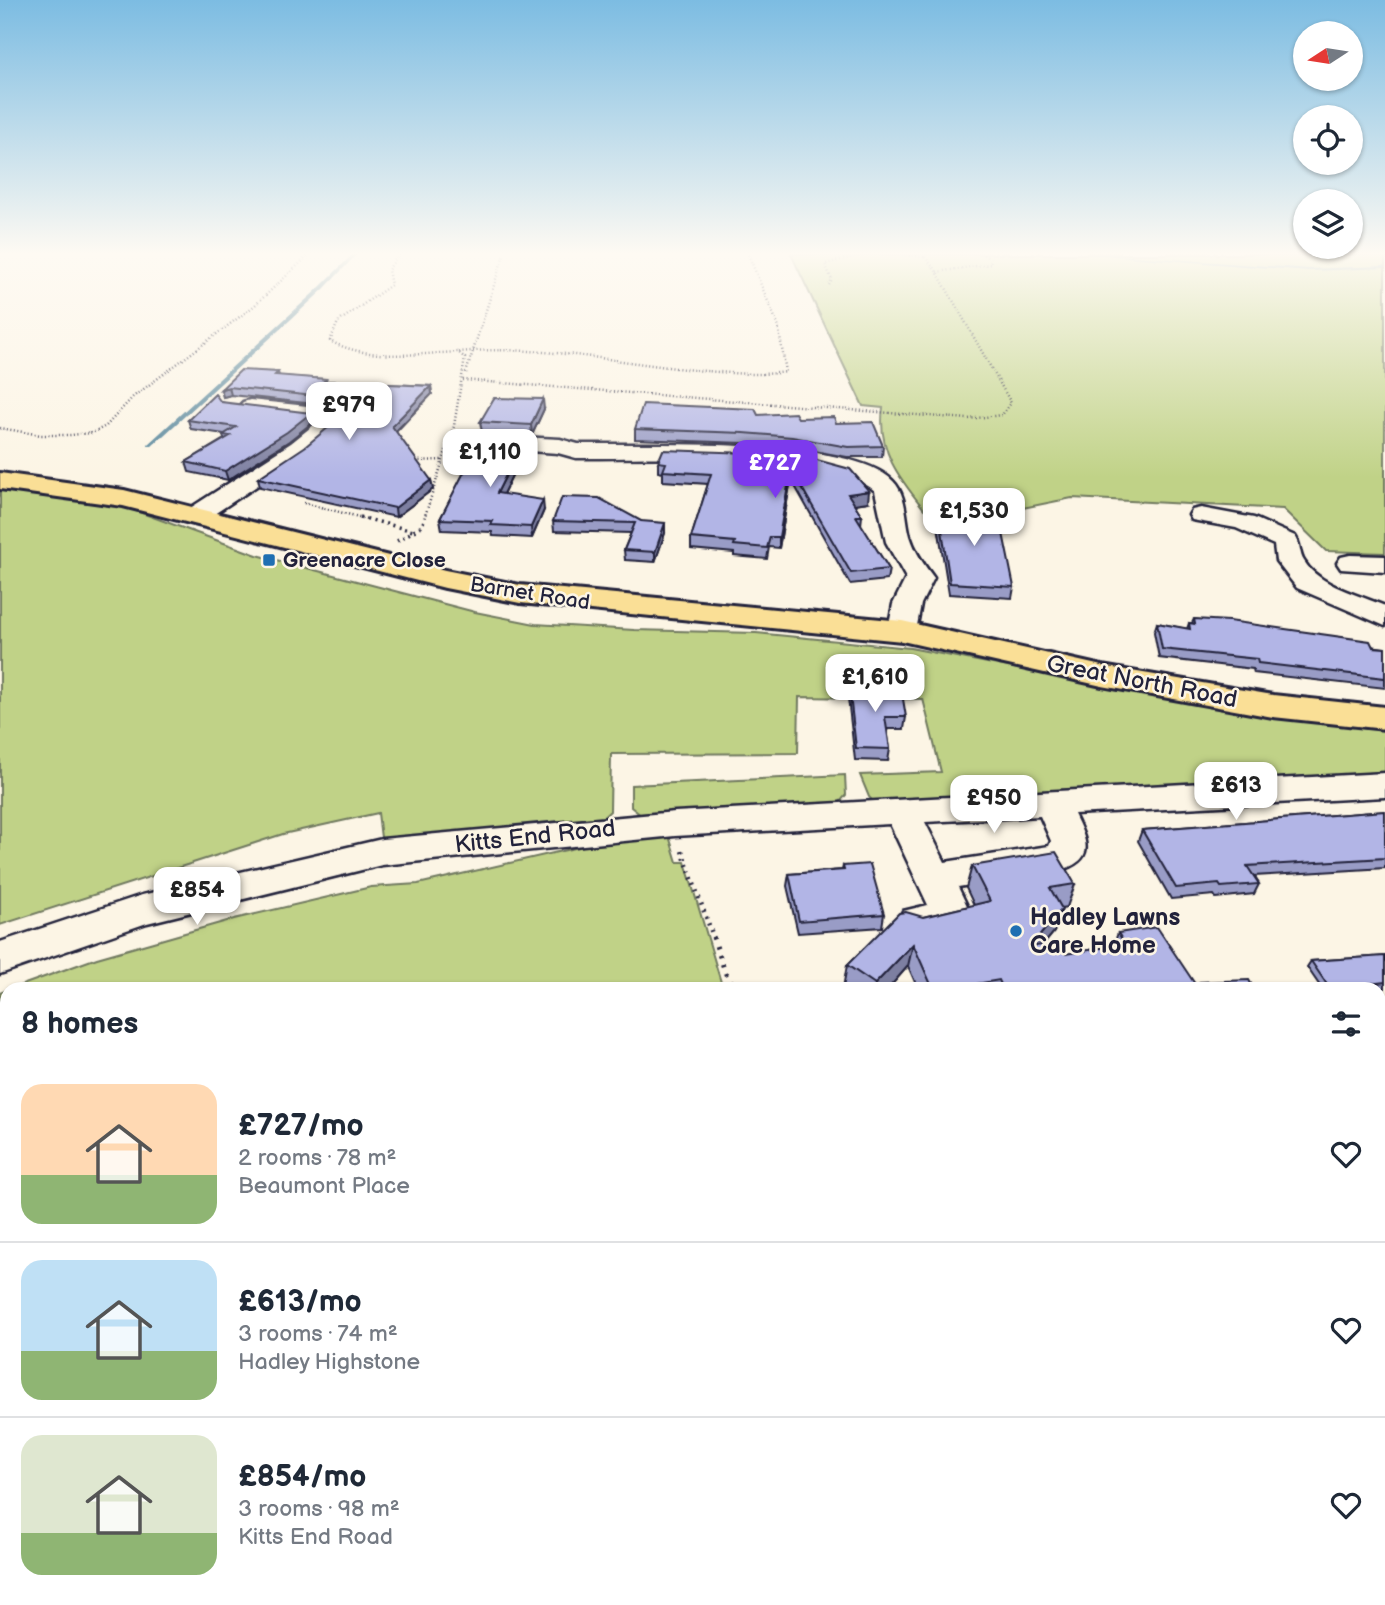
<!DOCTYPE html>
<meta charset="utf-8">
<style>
body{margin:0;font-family:"Balsamiq Sans",sans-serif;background:#f2f2f3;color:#1f2937;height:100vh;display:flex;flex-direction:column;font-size:26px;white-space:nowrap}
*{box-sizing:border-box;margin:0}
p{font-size:23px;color:#747a83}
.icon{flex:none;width:38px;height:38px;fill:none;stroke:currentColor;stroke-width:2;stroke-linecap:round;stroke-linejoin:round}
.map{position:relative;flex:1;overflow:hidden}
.sheet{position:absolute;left:0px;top:982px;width:1386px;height:625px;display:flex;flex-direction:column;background:#fff;border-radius:21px 21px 0 0;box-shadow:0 2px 5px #0004}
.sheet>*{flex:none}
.needle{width:46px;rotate:258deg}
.tools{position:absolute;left:1293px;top:21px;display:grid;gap:14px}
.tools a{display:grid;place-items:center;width:70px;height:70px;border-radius:50%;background:#fff;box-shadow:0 2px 5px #0004;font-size:35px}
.price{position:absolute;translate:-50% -60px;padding:0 16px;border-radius:14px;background:#fff;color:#222;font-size:23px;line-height:46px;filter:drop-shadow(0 2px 4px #0008)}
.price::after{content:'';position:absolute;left:50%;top:42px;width:21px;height:16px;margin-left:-10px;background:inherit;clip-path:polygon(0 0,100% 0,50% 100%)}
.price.selected{background:#7c3aed;color:#fff}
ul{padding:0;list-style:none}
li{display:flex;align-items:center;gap:21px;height:175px;padding:0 21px}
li+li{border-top:2px solid #e0e1e3}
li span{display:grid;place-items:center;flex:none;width:196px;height:140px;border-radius:21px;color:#555}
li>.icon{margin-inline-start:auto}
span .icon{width:84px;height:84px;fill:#fffc;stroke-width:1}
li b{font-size:30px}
h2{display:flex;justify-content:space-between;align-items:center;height:84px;padding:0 21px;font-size:30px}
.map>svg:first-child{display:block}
</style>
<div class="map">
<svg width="1385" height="1605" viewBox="0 0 1385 1605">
<rect width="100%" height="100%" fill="#fcf5e5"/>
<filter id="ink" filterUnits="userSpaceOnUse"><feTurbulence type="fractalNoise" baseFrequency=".0143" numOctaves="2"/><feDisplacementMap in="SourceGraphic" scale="14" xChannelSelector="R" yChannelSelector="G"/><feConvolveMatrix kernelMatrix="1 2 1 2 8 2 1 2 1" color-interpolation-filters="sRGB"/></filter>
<g filter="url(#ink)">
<!-- green -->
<path fill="#c0d287" stroke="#717a61" stroke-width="2" d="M791,254h594v299l-59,-2 -43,-42 -211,-11 -84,17 -64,-6c-25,-31 -47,-59 -41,-101l-20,-2z
M0,490l117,14 140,51 218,57 60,12 99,6 122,3 154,15 326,63 92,13 57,5v47l-511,26 -5,-5 -9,-22 81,-3 -18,-73 -124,-2 -1,56 -187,1 -1,57 -11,10 -217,25 -4,-33 -95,21 -283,91z
M845,775l1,20 -6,7 -10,4 -188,10 -11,-9v-22z
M669,836l8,26h8l38,127h-712l86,-31 137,-39 137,-32 47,-3 196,-45z
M7,990v610h1372v-542h6v547h-1385v-612z"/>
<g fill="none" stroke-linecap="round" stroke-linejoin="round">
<!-- stream -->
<path fill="#57859a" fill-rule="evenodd" d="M353,254h4l-33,35 -172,157h-4v-2l172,-157z
M1089,254h14l206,15 76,-3v2l-76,3z"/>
<defs>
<path id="minor" d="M250,400l105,11 8,1 3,5 -3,5h-19l-37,31 -102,67 -9,2 -9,-2 -3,-5 3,-5 104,-67 29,-23 -77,-10 -4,-4 4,-4z
M481,435l79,4 18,5c64,1 272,-8 315,37 14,14 12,37 17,55 5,16 14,29 24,42l-13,26 -5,27 -4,6 -10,3 -10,-3 -4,-6 5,-27 13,-26 -20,-36 -11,-51c-49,-43 -231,-32 -299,-33l-18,-5 -85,-6 -3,-5 3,-5z
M1201,508l53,10 41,18c6,8 4,18 9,25 15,25 56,34 81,45v20l-88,-38 -21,-27 -2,-16 -38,-17 -44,-8 -3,-5 3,-5z
M1350,555l35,1v16l-44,-3 -4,-6 4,-6z
M1385,773v24l-311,17c14,29 22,46 -16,57l-100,16 14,29 -5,10 -50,11 -14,-4 -6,-11 6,-11 25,-6 -38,-81 -215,12 -293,29 -235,58 -147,51v-32l142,-47 240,-56 293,-27zM1040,816l11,25 -2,5 -104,16 -20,-40z"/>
<path id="major" d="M0,473l124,17 321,80 75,15 382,36 200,45 171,29 112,12v22l-112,-12 -171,-31 -200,-45 -382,-38 -75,-15 -322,-82 -123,-17z"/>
</defs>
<!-- minor casing -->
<use href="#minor" stroke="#22223b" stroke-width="5"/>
<!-- major casing -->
<use href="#major" stroke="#22223b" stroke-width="6"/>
<!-- path-far3 -->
<path stroke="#22223b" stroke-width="2.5" stroke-dasharray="1 2.5" stroke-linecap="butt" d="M399,254l-11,16 3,15 -53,37 -8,19c39,20 86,13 128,11l7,6 -11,68 -30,93
M888,254l37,3
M937,272l53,-8 1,-5 -9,-5
M829,285l3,-5 -7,-16 41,-10
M459,352c83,-8 164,12 247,19 27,2 53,5 80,1l-8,-47 -30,-71
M466,373l38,-119
M463,380l505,39 34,-4 9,-12 -74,-131 -12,-15 2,-3
M0,428l41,7h29l22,-2 14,-7 27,-29 121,-91 56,-52
M416,461l26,-1
M304,503l63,16"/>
<!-- path-far2 -->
<path stroke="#22223b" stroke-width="3.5" stroke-dasharray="2 4.5" stroke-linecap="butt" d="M360,517l53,14
M397,541l25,-15 3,-9"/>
<!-- path-far1 -->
<path stroke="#22223b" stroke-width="4.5" stroke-dasharray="2 5" stroke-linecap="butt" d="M682,851l32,88"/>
<!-- path -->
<path stroke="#22223b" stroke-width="5" stroke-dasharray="2.5 7" stroke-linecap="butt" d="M713,937l14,40 11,12
M1379,1044h6"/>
<!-- minor -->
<use href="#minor" fill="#fcf5e5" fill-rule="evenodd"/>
<!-- major -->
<use href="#major" fill="#fadf96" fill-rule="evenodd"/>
</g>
<!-- wall -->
<path fill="#999cc6" stroke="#22223b" stroke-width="2" d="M278,372l1,4 47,3v2l105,5 1,8 -36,38 37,57 -37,28 -136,-30 -2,-9 121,-60 3,-5 -2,-2 -149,-16 -8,2 -2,-8z
M221,402l92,20 -24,19 -61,39 -39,-8 -3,-10 38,-23 -1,-4 1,-1 -33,-5 -3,-9z
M544,409l-12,26 -50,-3 -2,-10z
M758,415l78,8 47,23 -1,11h-35l-55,-10 -48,-4 -109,-4v-10z
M523,453l-20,41 41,16 -12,28 -39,-2 -1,-4 -50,-2 -2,-11 31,-59 -7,5 -2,-10z
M777,454l91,48 -14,2 8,12 -1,9 28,44 -2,11 -37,4 -59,-105 -12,69 -10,-1 -2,12 -33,-3v-3l-43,-4v-11l17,-54 -45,-3v-8l-5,-1v-10z
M938,504l46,15 30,68 -2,11 -63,-4 -13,-80z
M553,521h88l24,12 -10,29 -30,-2 -1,-10 7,-17 -77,-2z
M1194,619l191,29v40l-131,-15 -1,-4 -94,-11 -5,-26 3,-9 30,6 2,-6h3z
M849,686l57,31 -2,12h-17l3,20 -2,12 -33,-1 -7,-62z
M1385,811v57l-131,8 5,8 -5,10 -38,4 -2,-3 -43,4 -33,-58 4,-11z
M843,866l41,48 -2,13 -84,6 -11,-47 2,-12 53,-4z
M972,866l103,18 -8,23 -6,1 1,1 -8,23 -11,13 23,9 47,-8 5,-13 77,51 -2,5h-275l-10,-23 -20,23 -45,-1 4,-23 76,-48 51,-12 -8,-17z
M1385,956v32l-10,1h-53l-15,-22 4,-6z
M1200,982l54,7h-56z"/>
<!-- shaded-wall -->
<path fill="#7d7fa1" stroke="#22223b" stroke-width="2" d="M431,386l1,8 -39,40 -1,-8z
M229,387l2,8 -8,2 -2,-8z
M543,399l1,10 -12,26 -1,-10z
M311,413l2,9 -24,19 -61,39 -3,-9z
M480,441l2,10 -18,14 -2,-10z
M522,443l1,10 -25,51 -1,-11z
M791,469v10l-12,69v-11z
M431,480l2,9 -37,28 -1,-9z
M869,491l-1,11 -21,3 1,-11z
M543,500l1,10 -12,28 -1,-11z
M665,523v10l-10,29v-10z
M1062,909l-8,23 -31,38 7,-23z
M913,944l-5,22 -20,23h-14l1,-5z"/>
<!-- building -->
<path fill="#b2b5e6" stroke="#22223b" stroke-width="2" d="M241,370l37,2 -3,3 51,4 -2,2 107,5 -39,40 39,54 -36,28 -137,-30 48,-32 36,-30 37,2 5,-9 -5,-6 -150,-16 -8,2z
M215,394l6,8 90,11 -24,19 -62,39 -39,-9 44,-26 -7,-1 13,-8 -48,-7z
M494,398l49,1 -12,26 -51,-3z
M643,404l112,5 3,6 37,-2 3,5 36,-1 2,6 37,-1 10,24 -35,1 -56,-10 -48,-4 -109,-4z
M471,439l51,4 -25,50 46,7 -12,27 -40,-2 2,-4 -53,-2 40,-78 -18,14z
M663,450l114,4 40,6 33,9 19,22 -21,3 14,22h-6l33,53 -38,4 -60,-104 -12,68h-9l-3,11 -33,-3 1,-3 -44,-4 20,-64 -48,-3 3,-8 -8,-1z
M562,497l37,1 42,23 24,2 -10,29 -31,-2 11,-27 -82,-2z
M938,504l44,2 2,13h8l5,14h6l11,54 -64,-4z
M1194,619l35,2 141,20 3,6 12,1v30l-127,-15 -1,-4 -95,-10 -5,-26 33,6 -1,-6 6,1z
M849,686l52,1 5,30h-21l5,32 -34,-1z
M1385,811v47l-138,8 12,18 -38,3 -2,-3 -43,4 -34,-58z
M1056,852l19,32 -25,4 12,21 -32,38 30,-5 6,12 59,-10 -7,-11 39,-6 38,57 -26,5h-166l-4,-9 -52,9h-14l-20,-45 -38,40 -28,-19 52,-52 7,-1 17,5 67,-16 -18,-35z
M870,864l14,50 -85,7 -10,-47 55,-4 -1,-4z
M1385,956v26l-55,7 -19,-28z
M1249,980l5,9h-50l-4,-7z"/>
</g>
<!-- sky -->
<linearGradient id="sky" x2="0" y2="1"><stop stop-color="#7cbce2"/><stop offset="0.53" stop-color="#fefaf3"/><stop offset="1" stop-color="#fefaf3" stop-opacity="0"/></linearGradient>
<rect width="1385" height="478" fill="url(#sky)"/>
<!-- markers -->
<g fill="#1f6fb2" stroke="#fcf5e5" stroke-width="2.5">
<rect x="262" y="553" width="14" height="14" rx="3.5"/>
<circle cx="1016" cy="931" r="7"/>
</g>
<g text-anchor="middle" stroke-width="5" stroke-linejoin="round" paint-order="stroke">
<!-- far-poi labels -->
<g font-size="21" font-weight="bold" fill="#22223b" stroke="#fcf5e5" text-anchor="start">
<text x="283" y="567">Greenacre Close</text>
</g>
<!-- far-street labels -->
<g font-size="21" fill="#22223b" stroke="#fcf5e5">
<text transform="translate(530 593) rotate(9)" y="7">Barnet Road</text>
</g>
<!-- street labels -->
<g font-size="24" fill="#22223b" stroke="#fcf5e5">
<text transform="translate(1142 681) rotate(11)" y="8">Great North Road</text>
<text transform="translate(535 836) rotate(-6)" y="8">Kitts End Road</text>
</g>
<!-- poi labels -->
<g font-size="24" font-weight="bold" fill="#22223b" stroke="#fcf5e5" text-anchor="start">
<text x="1030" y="925">Hadley Lawns<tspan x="1030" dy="28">Care Home</tspan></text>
</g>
</g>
</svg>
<div class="tools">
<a><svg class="needle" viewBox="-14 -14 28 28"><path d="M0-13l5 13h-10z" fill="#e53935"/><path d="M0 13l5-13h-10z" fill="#747a83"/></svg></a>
<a><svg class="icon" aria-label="locate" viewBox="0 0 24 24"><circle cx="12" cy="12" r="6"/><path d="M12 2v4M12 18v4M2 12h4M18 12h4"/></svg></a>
<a><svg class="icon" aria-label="layers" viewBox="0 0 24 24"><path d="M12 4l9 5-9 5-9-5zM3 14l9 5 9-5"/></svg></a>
</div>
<b class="price" style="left:349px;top:442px">£979</b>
<b class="price" style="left:490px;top:489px">£1,110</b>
<b class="price selected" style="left:775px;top:500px">£727</b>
<b class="price" style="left:974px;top:548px">£1,530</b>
<b class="price" style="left:875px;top:714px">£1,610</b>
<b class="price" style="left:1236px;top:822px">£613</b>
<b class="price" style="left:994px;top:835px">£950</b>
<b class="price" style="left:197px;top:927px">£854</b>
<section class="sheet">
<h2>8 homes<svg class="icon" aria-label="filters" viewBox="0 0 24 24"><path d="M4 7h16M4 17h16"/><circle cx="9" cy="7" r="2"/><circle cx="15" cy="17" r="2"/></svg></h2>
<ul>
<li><span style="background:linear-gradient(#ffd9b3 65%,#8fb573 0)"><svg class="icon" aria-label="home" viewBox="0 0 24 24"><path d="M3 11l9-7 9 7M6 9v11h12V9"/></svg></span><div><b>£727/mo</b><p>2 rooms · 78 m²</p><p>Beaumont Place</p></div><svg class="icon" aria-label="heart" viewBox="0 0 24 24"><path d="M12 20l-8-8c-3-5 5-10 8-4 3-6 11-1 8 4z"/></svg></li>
<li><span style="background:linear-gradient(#bfe0f5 65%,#8fb573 0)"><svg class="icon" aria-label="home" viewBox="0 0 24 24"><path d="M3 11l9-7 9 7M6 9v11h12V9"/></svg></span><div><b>£613/mo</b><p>3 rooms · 74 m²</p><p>Hadley Highstone</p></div><svg class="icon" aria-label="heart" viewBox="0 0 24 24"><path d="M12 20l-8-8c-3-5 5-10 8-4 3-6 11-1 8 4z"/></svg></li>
<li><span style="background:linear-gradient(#dfe7d0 70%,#8fb573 0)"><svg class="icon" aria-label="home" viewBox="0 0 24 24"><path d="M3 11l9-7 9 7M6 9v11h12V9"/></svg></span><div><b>£854/mo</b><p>3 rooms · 98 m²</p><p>Kitts End Road</p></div><svg class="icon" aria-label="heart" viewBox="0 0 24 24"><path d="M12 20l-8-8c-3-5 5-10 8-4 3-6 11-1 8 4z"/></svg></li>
</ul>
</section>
</div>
